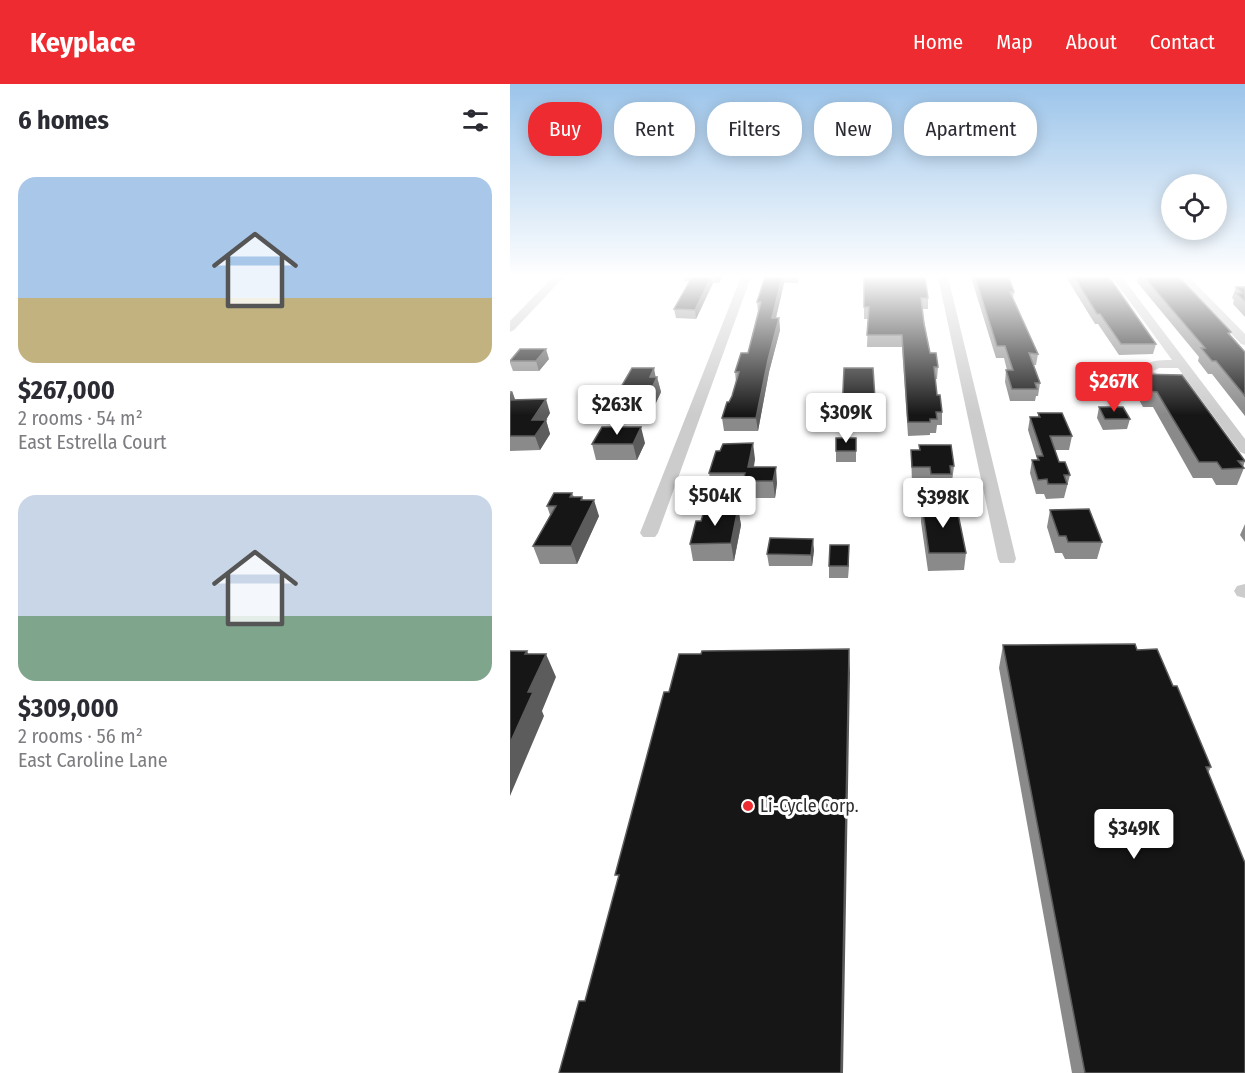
<!DOCTYPE html>
<meta charset="utf-8">
<style>
body{margin:0;font-family:"Fira Sans Condensed",sans-serif;background:#f2f2f3;color:#2b2b33;height:100vh;display:flex;flex-direction:column;font-size:22px;white-space:nowrap}
*{box-sizing:border-box;margin:0}
p{font-size:20px;color:#7c7c81}
.icon{flex:none;width:33px;height:33px;fill:none;stroke:currentColor;stroke-width:2;stroke-linecap:round;stroke-linejoin:round}
.map{position:relative;flex:1;overflow:hidden}
.side{display:flex;flex-direction:column;background:#fff;width:510px}
.side>*{flex:none}
.banner{position:absolute;left:18px;top:18px;width:570px;height:54px;display:flex;gap:12px}
.buttons{position:absolute;left:651px;top:90px;display:grid;gap:12px}
.buttons a{display:grid;place-items:center;width:66px;height:66px;border-radius:50%;background:#fff;box-shadow:0 3px 15px #0003;font-size:30px}
.price{position:absolute;translate:-50% -51px;padding:0 14px;border-radius:6px;background:#fff;color:#222;font-size:20px;line-height:39px;filter:drop-shadow(0 2px 3px #0008)}
.price::after{content:'';position:absolute;left:50%;top:36px;width:18px;height:14px;margin-left:-9px;background:inherit;clip-path:polygon(0 0,100% 0,50% 100%)}
.price.selected{background:#ed2b30;color:#fff}
ul{padding:0;list-style:none}
li{display:grid;align-content:center;gap:12px;height:318px;padding:0 18px}
li span{display:grid;place-items:center;height:186px;border-radius:18px;color:#555}
li>.icon{margin-inline-start:auto}
span .icon{width:108px;height:108px;fill:#fffc;stroke-width:1}
li b{font-size:26px}
h2{display:flex;justify-content:space-between;align-items:center;height:72px;padding:0 18px;font-size:26px}
.tag{padding:0 21px;border-radius:24px;background:#fff;box-shadow:0 3px 15px #0003;font-size:21px;line-height:54px}
.tag.selected{background:#ed2b30;color:#fff}
header{display:flex;align-items:center;gap:36px;box-sizing:border-box;height:84px;padding:0 30px;background:#ed2b30;color:#fff}
header strong{font-size:28px}
nav{display:flex;gap:33px;margin-inline-start:auto;font-size:21px}
main{display:flex;flex:1;min-height:0}
.map>svg:first-child{display:block}
</style>
<header>
<strong>Keyplace</strong>
<nav><a>Home</a><a>Map</a><a>About</a><a>Contact</a></nav>
</header>
<main>
<section class="side">
<h2>6 homes<svg class="icon" aria-label="filters" viewBox="0 0 24 24"><path d="M4 7h16M4 17h16"/><circle cx="9" cy="7" r="2"/><circle cx="15" cy="17" r="2"/></svg></h2>
<ul>
<li><span style="background:linear-gradient(#a9c7e8 65%,#c2b280 0)"><svg class="icon" aria-label="home" viewBox="0 0 24 24"><path d="M3 11l9-7 9 7M6 9v11h12V9"/></svg></span><div><b>$267,000</b><p>2 rooms · 54 m²</p><p>East Estrella Court</p></div></li>
<li><span style="background:linear-gradient(#c9d6e8 65%,#7fa58c 0)"><svg class="icon" aria-label="home" viewBox="0 0 24 24"><path d="M3 11l9-7 9 7M6 9v11h12V9"/></svg></span><div><b>$309,000</b><p>2 rooms · 56 m²</p><p>East Caroline Lane</p></div></li>
</ul>
</section>
<div class="map">
<svg width="735" height="989" viewBox="0 0 735 989">
<rect width="100%" height="100%" fill="#fff"/>
<g fill="none" stroke-linecap="round" stroke-linejoin="round">
<!-- street -->
<path fill="#ccc" fill-rule="evenodd" d="M43,193h11l-50,53 -4,2v-11z
M231,193h10l-93,256 -3,4h-12l-3,-4z
M428,193h10l68,282 -2,4h-14l-2,-4z
M602,193h10l123,162v15l-5,-2 -62,-84h-19l-6,3 6,5 17,3 2,3 -7,4c-14,-3 -23,-4 -33,-16 10,-10 21,-10 34,-10z
M668,193h11l56,57v11l-4,-1z
M735,500v14l-8,-2 -3,-5 3,-5z"/>
</g>
<!-- wall -->
<path fill="#8a8a8a" d="M173,193h39l-3,6h-6l-17,36 -20,-1 -2,-9 16,-28h-6z
M255,193h34l-1,6h-14l-8,35h3l1,12 -11,42 -11,59h-34l-2,-13 10,-22 4,-14 -1,-10 13,-19 10,-41 -1,-10z
M354,193l64,21v11h-6l8,44 8,14 -1,12h-2l2,16 5,17v13h-5l-1,8h-6v2l-22,1 -6,-89h-35l1,-28h-4z
M461,193h38l5,15 -1,6 25,56 -2,11h-3l7,18 -2,13h-2l-1,5h-25l-5,-19 1,-12h1l-3,-12h-8z
M556,193h43l47,67 -3,10 -34,1 -21,-31h-3z
M628,193h41l52,55 -1,3 15,17v64l-33,-42h-4l-10,-13 1,-4 -62,-75z
M726,203h9v30l-12,-13 1,-4 -2,-2z
M39,275l-10,12h-26l-3,-8v-3z
M334,284l31,31v9h-18l-1,14 -13,1z
M627,290l108,87 -2,6 1,1 -7,17h-21l-4,-7h-19l-40,-71h-10l-10,-18z
M146,293h1l4,15 -8,17 -32,1 -4,-16z
M0,307h2l3,9 35,13 -4,7 4,14 -10,16 -30,1z
M589,323l31,12 -3,10 -24,1 -6,-12z
M528,329l34,23 -3,14h-15l5,12 11,13 -6,23 -18,1 -2,-5h-8l-6,-21 2,-13h5v-1l-9,-29 2,-13h8z
M346,354v24h-20v-11z
M135,359l-8,17h-41l-4,-16z
M409,361l35,21 -2,16h-2l-1,9h-19l-1,-7h-17l-1,-34h8z
M245,375l-1,8 23,16 -2,15h-29l-2,-8h-32l-3,-17z
M62,409l2,4 9,3 16,16 -22,48h-37l-7,-18 17,-31 -3,-9z
M412,421l44,48 -2,17 -36,1 -7,-49z
M228,424l3,17 -7,36h-41l-3,-17 11,-23z
M540,426l52,32 -5,17h-32l-3,-6h-7l-8,-26z
M735,440v18l-5,-7z
M339,461l-1,33h-19v-12z
M304,466l-2,16h-43l-2,-12z
M493,561l134,5 36,36 38,81 -3,6 37,300h-173l-73,-405z"/>
<!-- shaded-wall -->
<path fill="#5c5c5c" d="M201,193h1l1,6 -17,36 -1,-9z
M208,193h4l-3,6z
M272,193h1l1,6 -11,47 -1,-12z
M269,234l1,12 -11,42 -11,59 -2,-13 12,-58z
M36,265l3,10 -10,12 -3,-10z
M144,284l2,11 1,-2 4,15 -8,17 -4,-15 1,-17z
M2,307l4,11 -6,6v-14z
M36,315l4,14 -4,7 4,14 -10,16 -5,-14 -3,-16z
M131,343l4,16 -8,17 -4,-16z
M243,359l2,16 -5,24 -2,-16z
M266,383l1,16 -2,15 -2,-17z
M72,413l5,16 7,-13 5,16 -22,48 -6,-18z
M228,424l3,17 -7,36 -3,-18z
M303,455l1,11 -2,16 -1,-11z
M339,461v12l-1,21v-12z
M339,565l1,24 -7,400h-2z
M17,567l10,22 9,-19 10,23 -14,34 2,5 -34,80v-53l18,-51 -3,-38z"/>
<!-- building -->
<path fill="#161616" stroke="#5c5c5c" stroke-width="1.5" d="M182,193h19l-16,33 -21,-1z
M255,193h17l-10,41h7l-11,42 -12,58h-34l5,-16h2l3,-6 7,-24h-4l6,-19h7l13,-51h-4z
M354,193h61l3,21h-7l3,26 6,29h6l2,14h-4l3,28h3l2,17h-6l1,7h-7v3h-22l-6,-87h-35l2,-28h-5z
M465,193h34l5,15h-4l28,62 -9,-1 11,30h-5l2,6h-25l-6,-19h7l-8,-24h-8z
M564,193h35l47,67h-35l-21,-30h-3z
M634,193h35l52,55 -3,1 17,19v44l-29,-35h-4l-11,-13h4z
M726,203h9v14l-9,-8h6z
M10,265h26l-10,12h-26z
M122,284h22l-4,9h7l-8,17h-32z
M334,284h29l2,31h-19v14h-14z
M627,290l45,1 63,86h-7l6,7 -22,1 -5,-7h-18l-42,-70 -10,-1z
M36,315l-14,21h14l-11,16h-25v-36z
M589,323h24l7,12h-25z
M528,329h24l10,23h-22l9,26h6l5,13h-6l3,9h-19l-1,-5 -9,1 -6,-20h7l-2,-4h6l-13,-39h10z
M92,343h39l-8,17h-41z
M326,354h20v13h-20z
M243,359l-5,24h28l-3,14h-30l2,-8h-36l7,-22h4l3,-7z
M409,361h32l3,21h-4l1,8h-20l-1,-7h-18l-1,-17h9z
M44,409h18l-2,4h12l-1,3h13l-23,46h-38l23,-40h-9z
M446,420l10,49h-37l-7,-48z
M195,424h33l-7,35 -41,1 6,-23h5z
M579,425l13,33h-34l-2,-6h-7l-9,-26z
M260,454l43,1 -2,16 -44,-1z
M320,461h19l-1,21h-19z
M625,560l2,6 20,-1 16,37h4l34,81h-5l39,96v210h-160l-82,-428z
M339,565l-8,424h-282l20,-72h6l34,-126h-4l49,-183h5l10,-38h22l1,-3z
M0,567h17l-2,3h21l-18,38h5l-23,51z"/>
<!-- sky -->
<linearGradient id="sky" x2="0" y2="1"><stop stop-color="#9bc4ea"/><stop offset="0.58" stop-color="#fff"/><stop offset="1" stop-color="#fff" stop-opacity="0"/></linearGradient>
<rect width="735" height="331" fill="url(#sky)"/>
<!-- markers -->
<circle fill="#ed2b30" stroke="#fff" stroke-width="2" cx="238" cy="722" r="6"/>
<g text-anchor="middle" stroke-width="6" stroke-linejoin="round" paint-order="stroke">
<!-- near-poi labels -->
<g font-size="18" fill="#2f2f2f" stroke="#fff" text-anchor="start">
<text x="250" y="728">Li-Cycle Corp.</text>
</g>
</g>
</svg>
<div class="buttons">
<a><svg class="icon" aria-label="locate" viewBox="0 0 24 24"><circle cx="12" cy="12" r="6"/><path d="M12 2v4M12 18v4M2 12h4M18 12h4"/></svg></a>
</div>
<b class="price selected" style="left:604px;top:329px">$267K</b>
<b class="price" style="left:107px;top:352px">$263K</b>
<b class="price" style="left:336px;top:360px">$309K</b>
<b class="price" style="left:205px;top:443px">$504K</b>
<b class="price" style="left:433px;top:445px">$398K</b>
<b class="price" style="left:624px;top:776px">$349K</b>
<div class="banner">
<a class="tag selected">Buy</a>
<a class="tag">Rent</a>
<a class="tag">Filters</a>
<a class="tag">New</a>
<a class="tag">Apartment</a>
</div>
</div>
</main>
